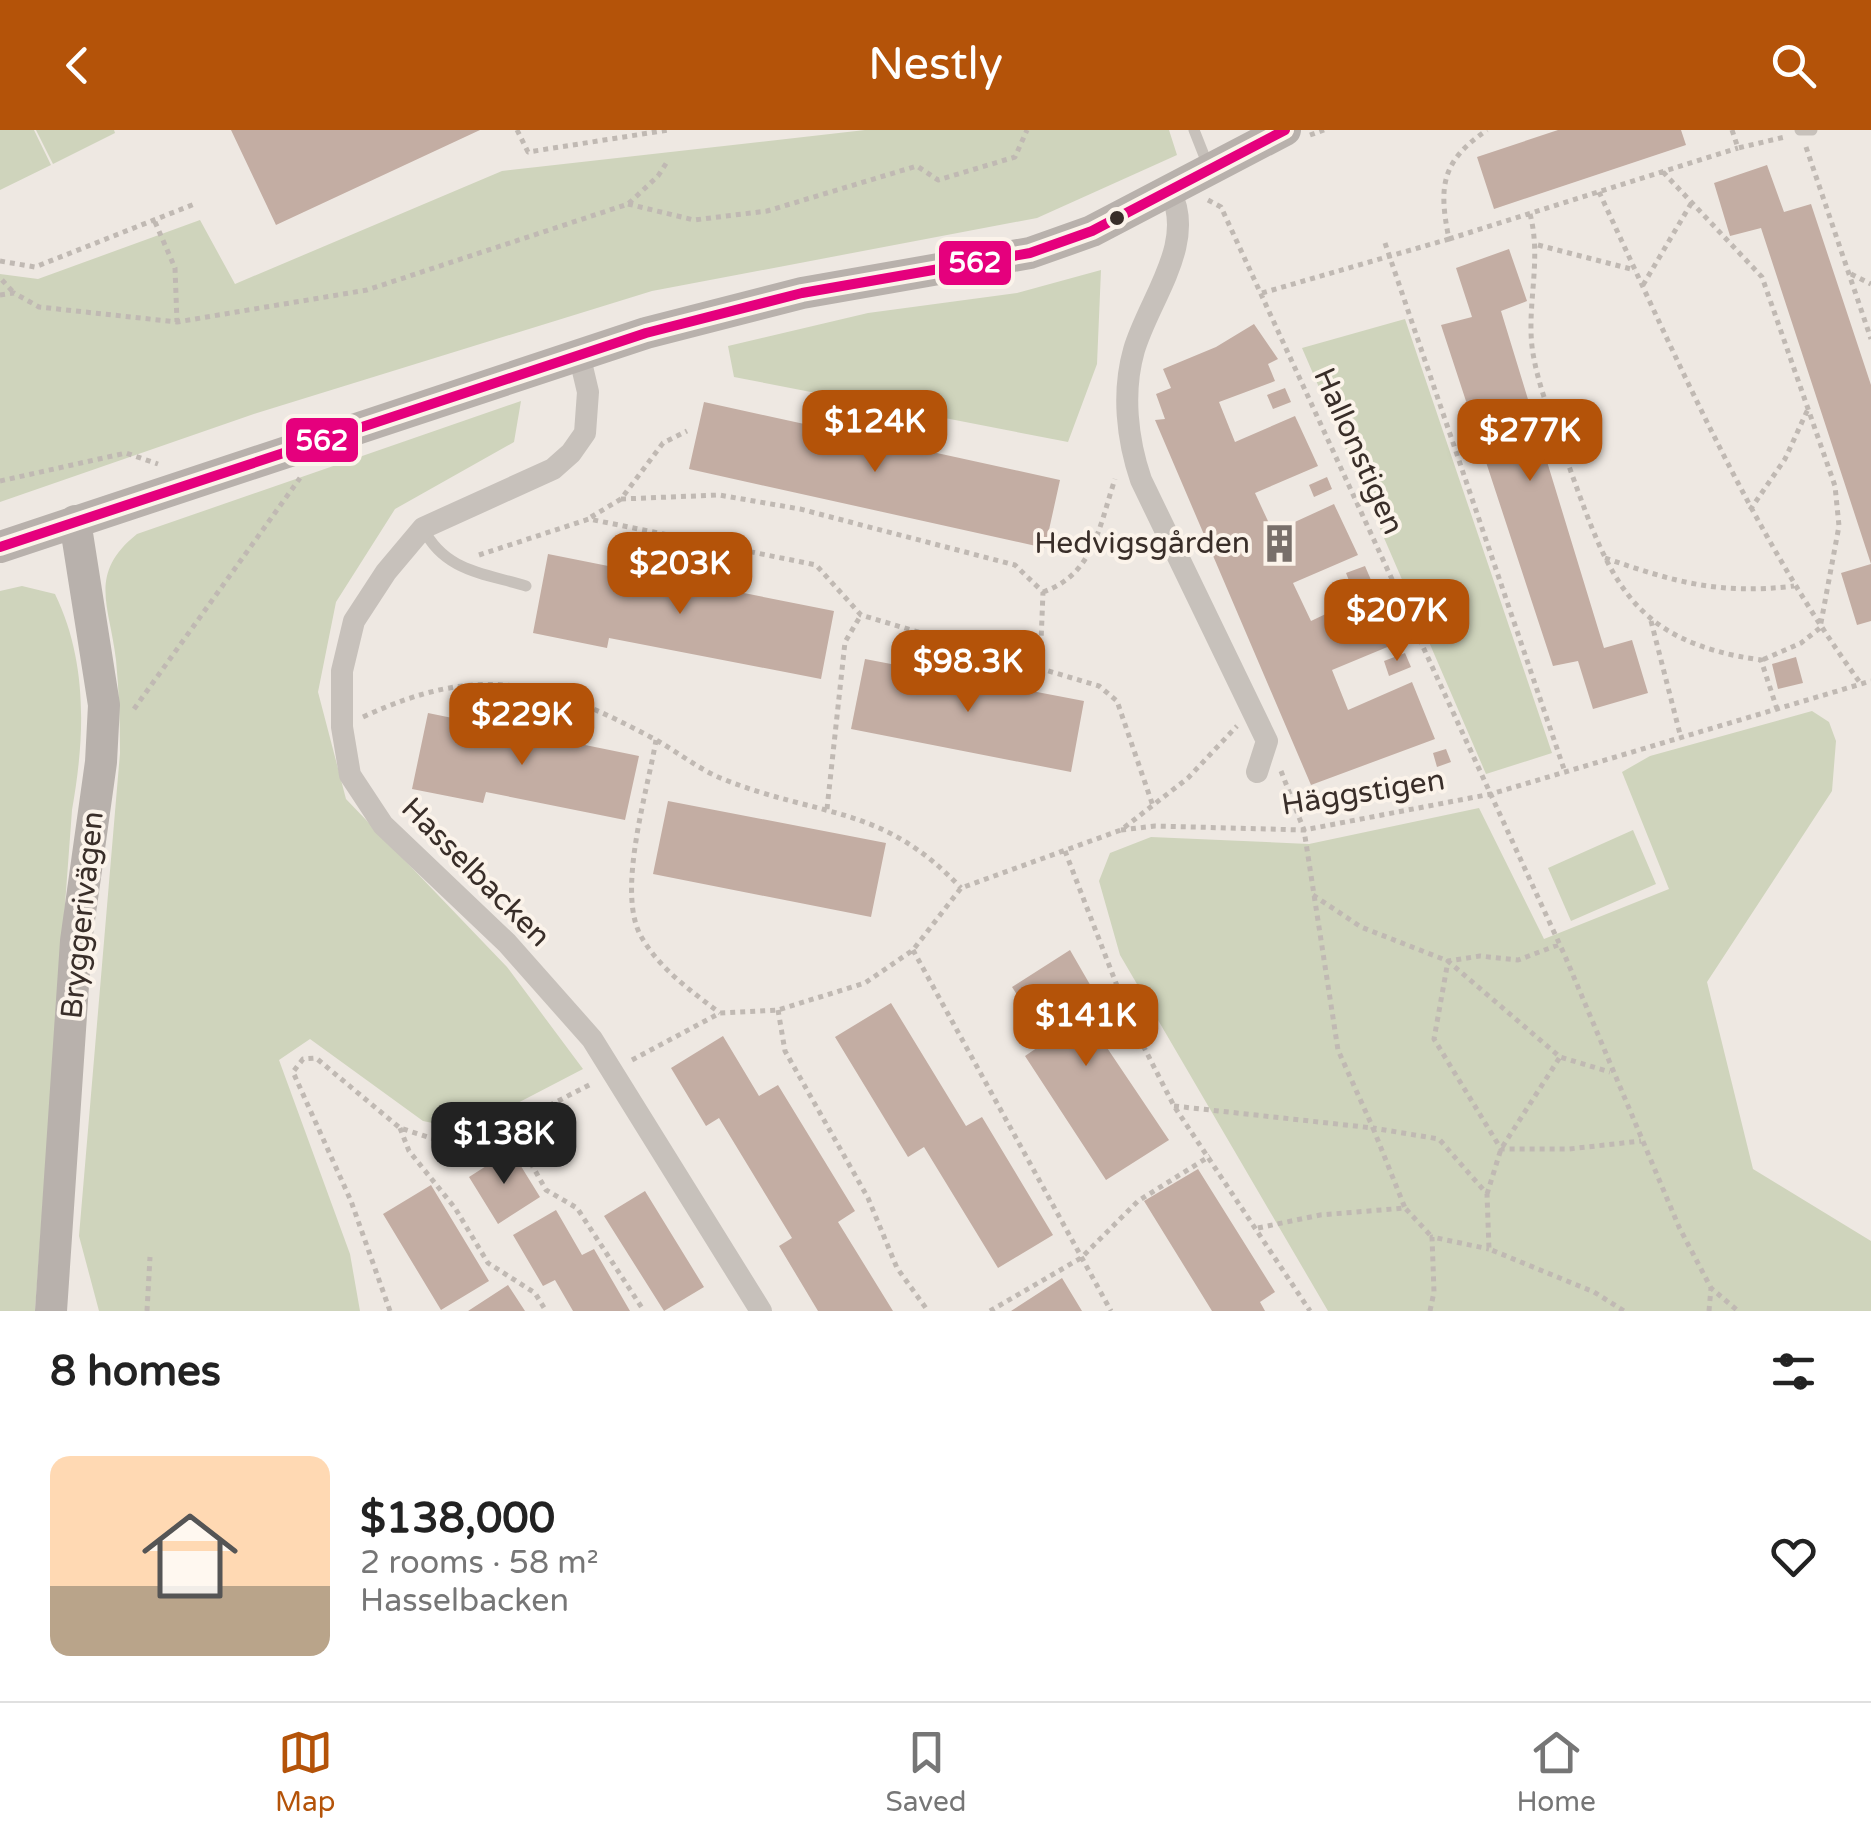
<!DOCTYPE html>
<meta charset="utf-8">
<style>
body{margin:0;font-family:"Varela Round",sans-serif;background:#f6f6f6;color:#222;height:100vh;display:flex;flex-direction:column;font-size:38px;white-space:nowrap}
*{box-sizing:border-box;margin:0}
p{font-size:32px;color:#767676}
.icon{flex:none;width:55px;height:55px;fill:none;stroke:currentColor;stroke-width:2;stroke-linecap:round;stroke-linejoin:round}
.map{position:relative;height:1181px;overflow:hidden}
.drawer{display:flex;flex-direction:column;background:#fff;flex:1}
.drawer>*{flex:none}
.price{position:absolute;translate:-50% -85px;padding:0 22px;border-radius:20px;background:#b45309;color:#fff;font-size:32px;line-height:65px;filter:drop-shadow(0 2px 5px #0008)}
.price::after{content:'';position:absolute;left:50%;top:60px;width:30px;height:22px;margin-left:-15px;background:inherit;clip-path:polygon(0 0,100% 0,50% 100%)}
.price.active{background:#222;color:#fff}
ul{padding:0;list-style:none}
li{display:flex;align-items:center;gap:30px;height:250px;padding:0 50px}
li+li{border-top:2px solid #e0e0e0}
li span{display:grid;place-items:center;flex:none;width:280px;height:200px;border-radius:20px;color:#555}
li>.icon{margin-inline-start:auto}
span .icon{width:120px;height:120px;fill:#fffc;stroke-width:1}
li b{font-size:42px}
h2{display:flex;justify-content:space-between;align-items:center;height:120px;padding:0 50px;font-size:42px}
header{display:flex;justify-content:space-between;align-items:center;height:130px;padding:0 50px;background:#b45309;color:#fff;font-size:45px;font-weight:600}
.dock{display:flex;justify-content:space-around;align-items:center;height:140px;border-top:2px solid #e0e0e0;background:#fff;font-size:28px;color:#767676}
.dock a{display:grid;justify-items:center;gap:5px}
.dock .active{color:#b45309}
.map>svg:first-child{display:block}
</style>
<header><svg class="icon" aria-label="back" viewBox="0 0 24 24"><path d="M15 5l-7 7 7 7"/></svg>Nestly<svg class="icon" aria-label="search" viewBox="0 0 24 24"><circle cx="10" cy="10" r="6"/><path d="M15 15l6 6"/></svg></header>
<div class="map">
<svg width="1871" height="1181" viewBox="0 0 1871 1181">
<rect width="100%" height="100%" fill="#eee8e2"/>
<!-- green -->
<path fill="#cfd4bc" d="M0,0h34l17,35 -51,25z
M36,0h78l1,3 -62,31z
M865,0h304l8,25 -140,63 -385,73 -395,122 -257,89v-228l38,5 162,-59 35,64 267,-113z
M1101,140l-4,94 -29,78 -334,-65 -6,-31 140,-33 149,-20z
M1405,189l147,434 -66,21 -184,-426z
M521,271l-7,41 -119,67 -59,93 -18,90 28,107 161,168 76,102 -117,61 -43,-9 -113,-82 -31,21 71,194 10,57h-261l-20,-75 41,-483c0,-31 -1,-62 -4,-93 -6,-54 -29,-86 21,-126z
M22,456l33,8c33,68 30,143 17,216l-37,501h-35v-720z
M1812,581l17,11 7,19 -4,50 -125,191 46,187 118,72v70h-543l-208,-356 -21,-74 11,-28 41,-16 158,7 170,-36 65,131 125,-50 -47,-117 28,-16z
M1633,700l23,54 -85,37 -23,-53z"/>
<!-- building -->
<path fill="#c3ada3" d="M231,0h249l-204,95z
M1558,0h123l5,15 -192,64 -17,-52z
M1767,35l17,47 27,-8 60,181v179l-110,-336 -31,8 -16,-53z
M1509,119l18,52 -26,10 103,337 28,-8 16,53 -55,16 -15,-48 -25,5 -112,-341 31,-8 -16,-49z
M1254,194l24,35 -10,5 7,17 -56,21 16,40 60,-26 23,50 -63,27 18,39 61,-28 24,51 -65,28 18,38 63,-30 23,52 -65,27 16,40 64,-28 23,57 -124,46 -156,-365 10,-1 -9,-25 15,-6 -8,-19 53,-22z
M1285,258l6,14 -18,7 -6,-14z
M704,272l356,78 -15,68 -356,-79z
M1327,347l5,12 -18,8 -5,-12z
M548,424l286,57 -13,68 -212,-41 -2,10 -74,-15z
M1871,434v57l-14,4 -16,-52z
M1365,436l6,14 -19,8 -6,-15z
M1405,523l6,14 -22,9 -5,-15z
M1796,527l7,26 -25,6 -6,-25z
M865,529l219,42 -13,71 -220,-43z
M428,583l211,43 -14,64 -139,-28 -3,11 -71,-14z
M1446,619l5,13 -14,5 -4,-14z
M668,671l218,42 -15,74 -218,-43z
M1070,820l37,64 -16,10 78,116 -63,40 -81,-124 22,-15 -35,-54z
M891,873l75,123 16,-9 71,118 -55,33 -74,-121 -16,10 -73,-120z
M723,906l36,60 19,-11 77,126 -17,11 55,89h-75l-39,-65 13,-8 -73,-120 -13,8 -35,-58z
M511,1020l29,47 -42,27 -29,-47z
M1198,1039l77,123 -15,10 5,9h-53l-68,-110z
M431,1055l58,96 -48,29 -58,-96z
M645,1061l59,96 -40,24 -60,-95z
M556,1080l26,45 12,-6 36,62h-57l-18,-31 -12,6 -30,-51z
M1062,1148l20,33h-71z
M508,1155l17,26h-57z"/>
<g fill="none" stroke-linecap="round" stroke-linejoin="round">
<!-- path -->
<path stroke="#c0b9b3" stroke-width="5" stroke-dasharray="5 5" stroke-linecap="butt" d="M517,0l11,22 140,-22
M1732,0l6,18 47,-11
M1310,5l14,-5
M1806,17l65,192
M1663,42l99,105 73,209 4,40 -19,102 -19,15 -39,17
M1599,62c79,169 152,341 262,492
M1208,70l13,7 344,749 114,271 32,61 27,23
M628,74l66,16 73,-9 150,-45 21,14 77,-23 12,-27
M1530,84c13,49 -6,97 4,145 7,37 24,75 36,110 40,111 61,173 191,191l16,49
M155,92l20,46 2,54
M1449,109l289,-91
M1385,113l180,529
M1538,115l97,25
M0,131l35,6 162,-64
M1851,144l20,10
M2,150l12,13
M1643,155l49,-83
M1262,163l187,-54c-11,-54 -7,-78 38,-109
M0,165l14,-2 25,14 138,15 190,-32 261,-86 30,-28 9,-14
M0,351l126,-28 32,11
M621,369l98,-4 81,14 215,56 28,27 -3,75
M1750,380l35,-51 23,-50
M591,387l30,-18 42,-56 24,-12
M479,425l110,-36 227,46 45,50 238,71 18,15 36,105
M1605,428c70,24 114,37 189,28
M1043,462c51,-18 56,-65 72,-113
M1651,491l30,117
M134,579l166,-231
M363,587c118,-55 184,-36 295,24 21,12 42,29 65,38 97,39 159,25 238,109
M656,610c-8,50 -41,154 -14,198 19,32 49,53 78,75
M1281,641l23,59 34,220 35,78 66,11 48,55 2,55 105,43 30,19
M827,679l18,-167 16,-27
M1121,700l34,-4 149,4 187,-36 380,-113
M1065,721l66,171 43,84 136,205
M1313,765l48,32 87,34 112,96 50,15
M1558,815l-40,15 -38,-4 -32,5 -14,78 67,110h68l72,-8
M913,820l198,361
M778,880l7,41 83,147 29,70 31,43
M632,930l88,-47 58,-3 87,-27 48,-33 48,-62 160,-58 67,-52 49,-52
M1174,976l199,22 32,80
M400,998l9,23 46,57 33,55 47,30 11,18
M511,998l35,62 31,18 67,103
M1487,1064l14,-45 59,-92
M1258,1098l62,-13 85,-7 27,29
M147,1181l3,-54
M390,1181l-39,-110 -58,-129 10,-13 13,-1 84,70 65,21 126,-65
M990,1181l91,-53 57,-57 72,-45
M1430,1181l4,-19 -2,-55 57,12
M1709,1181l2,-23"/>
<!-- lane -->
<path stroke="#c7c1bb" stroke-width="11" d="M1194,0l15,38
M1800,0h12
M423,398c21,43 60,45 103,58"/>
<!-- street -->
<path stroke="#c7c1bb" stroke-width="22" d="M1170,61c27,52 -21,108 -36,159 -12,42 -7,89 7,130l126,261 -10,31
M579,224l9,38 -3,41 -14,20 -18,16 -130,59 -37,44 -32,49 -12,50v56l8,48 33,50 124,118 85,96 169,272"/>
<!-- secondary -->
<path stroke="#b8b1ac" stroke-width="32" d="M0,417l646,-214 156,-40 228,-40 62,-22 193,-101
M51,1181l25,-370 25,-179 3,-57 -29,-184"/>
<defs>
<path id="bus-1" d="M0,417l646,-214 156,-40 228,-40 62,-22 193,-101"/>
</defs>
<!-- bus-1 casing -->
<use href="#bus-1" stroke="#fbf3ea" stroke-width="18"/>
<!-- bus-1 -->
<use href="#bus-1" stroke="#e5007d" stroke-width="10"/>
</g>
<!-- icons -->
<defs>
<symbol id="building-bare" viewBox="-9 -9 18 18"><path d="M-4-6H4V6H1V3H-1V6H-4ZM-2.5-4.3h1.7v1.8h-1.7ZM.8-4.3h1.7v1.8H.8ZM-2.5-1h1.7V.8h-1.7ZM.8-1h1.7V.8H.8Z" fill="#786f6a" stroke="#fbf3ea" stroke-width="2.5" paint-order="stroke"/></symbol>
</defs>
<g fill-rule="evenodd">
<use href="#building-bare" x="1252" y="386" width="55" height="55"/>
</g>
<!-- markers -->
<circle fill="#392e29" stroke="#fbf3ea" stroke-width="4" cx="1117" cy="88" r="9"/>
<g text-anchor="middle" stroke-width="8" stroke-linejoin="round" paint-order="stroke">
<!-- street labels -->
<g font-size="30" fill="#392e29" stroke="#fbf3ea">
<text transform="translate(1359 321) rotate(66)" y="10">Hallonstigen</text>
<text transform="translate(1363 662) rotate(-9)" y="10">Häggstigen</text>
<text transform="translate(476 742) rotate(45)" y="10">Hasselbacken</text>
<text transform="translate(82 785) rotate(-84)" y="10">Bryggerivägen</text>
</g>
<!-- poi labels -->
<g font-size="30" fill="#392e29" stroke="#fbf3ea" text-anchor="end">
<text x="1250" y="423">Hedvigsgården</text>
</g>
</g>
<g stroke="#fbf3ea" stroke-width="4">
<rect x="937" y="109" width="76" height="48" rx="10" fill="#e5007d"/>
<rect x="284" y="286" width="76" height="48" rx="10" fill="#e5007d"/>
</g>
<g font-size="28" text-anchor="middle" font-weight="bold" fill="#fff">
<text x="975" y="142">562</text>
<text x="322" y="320">562</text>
</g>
</svg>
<b class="price" style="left:875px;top:345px">$124K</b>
<b class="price" style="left:1530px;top:354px">$277K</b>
<b class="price" style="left:680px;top:487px">$203K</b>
<b class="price" style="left:1397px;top:534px">$207K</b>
<b class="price" style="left:968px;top:585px">$98.3K</b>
<b class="price" style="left:522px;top:638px">$229K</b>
<b class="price" style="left:1086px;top:939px">$141K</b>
<b class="price active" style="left:504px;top:1057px">$138K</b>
</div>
<section class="drawer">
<h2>8 homes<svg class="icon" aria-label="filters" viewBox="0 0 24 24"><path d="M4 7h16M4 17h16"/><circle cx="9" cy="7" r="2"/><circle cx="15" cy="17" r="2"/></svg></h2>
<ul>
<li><span style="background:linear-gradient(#ffd9b3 65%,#b9a48a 0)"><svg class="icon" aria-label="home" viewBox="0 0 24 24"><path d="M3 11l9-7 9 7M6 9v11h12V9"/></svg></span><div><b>$138,000</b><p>2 rooms · 58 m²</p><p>Hasselbacken</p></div><svg class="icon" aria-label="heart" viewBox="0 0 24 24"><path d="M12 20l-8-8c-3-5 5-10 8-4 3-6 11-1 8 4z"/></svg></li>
</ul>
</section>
<nav class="dock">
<a class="active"><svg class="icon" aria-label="map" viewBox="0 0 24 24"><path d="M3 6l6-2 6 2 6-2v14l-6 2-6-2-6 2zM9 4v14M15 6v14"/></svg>Map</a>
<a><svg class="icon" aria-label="saved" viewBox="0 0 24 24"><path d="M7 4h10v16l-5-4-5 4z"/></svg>Saved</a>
<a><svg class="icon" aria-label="home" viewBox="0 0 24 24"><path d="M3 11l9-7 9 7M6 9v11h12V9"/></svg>Home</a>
</nav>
